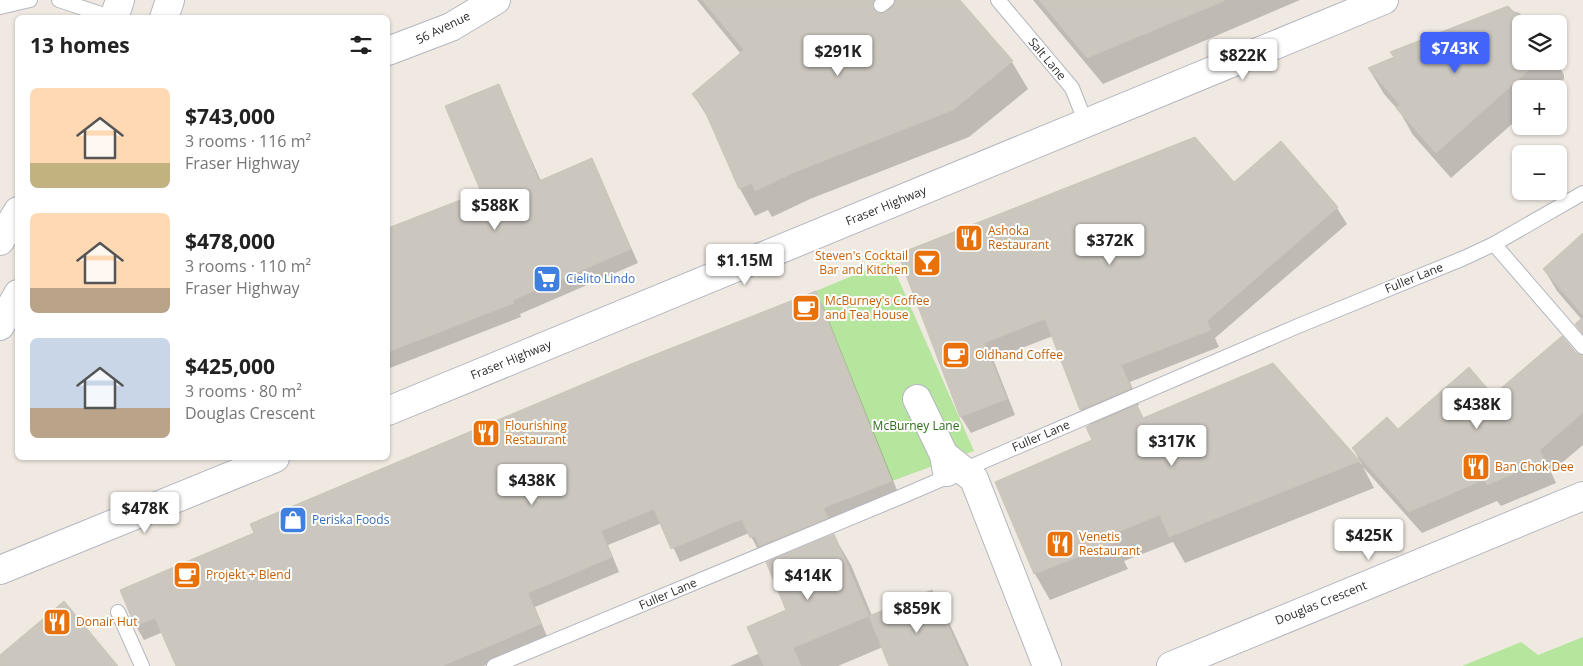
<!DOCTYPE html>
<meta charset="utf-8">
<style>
body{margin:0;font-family:"Open Sans",sans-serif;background:#f6f6f6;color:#222;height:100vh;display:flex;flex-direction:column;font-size:19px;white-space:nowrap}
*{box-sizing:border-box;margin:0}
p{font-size:16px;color:#767676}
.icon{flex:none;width:28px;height:28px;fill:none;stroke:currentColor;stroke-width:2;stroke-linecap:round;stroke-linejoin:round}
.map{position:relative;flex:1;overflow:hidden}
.details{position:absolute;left:15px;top:15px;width:375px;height:445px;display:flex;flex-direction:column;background:#fff;border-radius:8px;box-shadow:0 1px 4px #0004}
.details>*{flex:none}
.tools{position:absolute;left:1512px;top:15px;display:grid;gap:10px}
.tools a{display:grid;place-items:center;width:55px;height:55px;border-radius:8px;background:#fff;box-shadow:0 1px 4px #0004;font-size:25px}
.price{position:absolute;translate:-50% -42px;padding:0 11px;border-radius:5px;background:#fff;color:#222;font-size:16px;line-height:32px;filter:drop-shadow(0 1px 2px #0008)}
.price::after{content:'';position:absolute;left:50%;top:30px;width:15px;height:11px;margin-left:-8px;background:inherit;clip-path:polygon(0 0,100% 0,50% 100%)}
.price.active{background:#4264fb;color:#fff}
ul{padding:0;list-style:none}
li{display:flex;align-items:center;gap:15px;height:125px;padding:0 15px}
li span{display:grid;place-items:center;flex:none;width:140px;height:100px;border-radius:8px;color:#555}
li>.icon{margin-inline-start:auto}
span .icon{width:60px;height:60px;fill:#fffc;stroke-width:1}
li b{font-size:21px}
h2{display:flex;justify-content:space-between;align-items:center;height:60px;padding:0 15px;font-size:21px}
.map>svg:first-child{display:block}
</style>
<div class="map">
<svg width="1583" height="666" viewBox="0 0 1583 666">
<rect width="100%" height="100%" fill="#efe9e1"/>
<!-- green -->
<path fill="#b6e59e" d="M890,260l84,191 -82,30 -76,-190z
M1583,637v29h-121l59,-24 17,13z"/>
<!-- shadow -->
<path fill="#0003" d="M697,0h262l53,62 16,27 -59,48 -159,62 -38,18 -4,-7 -13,6 -15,-27 -27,-63 -20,-32 48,-40z
M1033,0h267l-197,84z
M1521,24v37h35l8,14v4l-11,10h-32v27l-70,62 -38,-43 -13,-23 -16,-18 -15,-25z
M498,85l43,96 51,-21 46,103 -118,51 1,3 -131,51 -2,-5v-141l2,7 92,-36z
M1234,184l103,24 10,16 -132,114 4,9 -89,35 9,23 -2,1 7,13 129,-55 89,101 -9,-17 140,-52 69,-59 17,19h4v89l-32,27 5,11 -55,23 -4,-5 -75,32 -59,-66 11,21 -189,75 -12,-21 -49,19 4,8 -78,31 -15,-26 -39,-92 97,-41 -2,-15 -10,-16 -28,-74 -60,23 22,56 -44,18 -10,-16 -61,-162z
M1583,235v101l-6,-11 5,-5 -25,-29 -13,-22z
M815,292l8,14 76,189 -69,27 5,10 -67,28 -5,-10 -4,1 -10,-18 -69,29 -18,-39 -54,22 11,27 -84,35 13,32 -65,27h-306l-14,-34 -19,8 -8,-14 -14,-35z
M834,536l17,29 21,51 60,-24 15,26 22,48h-79l-7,-19 -45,19h-108l30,-13z"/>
<!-- building -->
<path fill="#cbc7bf" stroke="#cbc5ba" d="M702,0h172v10l8,4 11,-7 3,-7h64l53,61 -60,49 -158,62 -40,19 -3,-8 -13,6 -35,-80 -12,-15 52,-44z
M1039,0h185v1l-137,57z
M1508,6l6,6 5,1 10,11h-8v37h18l-103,92 -40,-45 4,-3 -32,-37 26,-11 -4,-5z
M499,84l40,97 53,-23 39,91 -118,51 1,3 -126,49v-124l93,-36 -36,-86z
M1195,137l39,45 47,-41 57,66 -131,114 4,9 -90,35 10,23 -51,22 -35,-91 -61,24 23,56 -47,18 -62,-163z
M1583,233v82l-40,-46z
M816,291l76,190 -69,27 5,10 -69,28 -4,-10 -5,2 -8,-19 -71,30 -17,-40 -53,22 11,26 -84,36 13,31 -99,42h-266l-21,-48 -20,8 -15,-36 134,-57 -4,-9 381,-160z
M1583,317v17l-8,-10z
M1562,336l14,17 7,3v56l-43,38 4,10 -57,25 -2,-6 -76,33 -57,-64 35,-31 11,12 71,-62 24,28z
M1273,363l87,98 -191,76 -9,-22 -50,20 4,8 -80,31 -39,-92 97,-42 -6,-13 51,-22 6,13z
M834,534l35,82 -76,32 8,18h-37l-17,-39 39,-17 -20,-48z
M932,590l34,76h-77l-20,-50z
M64,601l54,65h-118v-11z"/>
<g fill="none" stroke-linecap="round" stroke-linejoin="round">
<defs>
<path id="lane" d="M59,0l54,18
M998,0l74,88 14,35
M881,5l6,-5
M0,7l30,-7
M1494,244l89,103
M118,612l24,54
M494,666l404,-168 400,-172 166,-68 30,-14 89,-51"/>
<path id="street" d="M917,399l27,56 3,17
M944,455l30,24 73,187"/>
<path id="secondary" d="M114,18l6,-18
M164,18l6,-18
M388,51l63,-24 45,-27
M0,241l18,-30
M0,326l18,-32
M388,411l996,-411
M0,570l275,-112
M1171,666l412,-170"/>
</defs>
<!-- lane casing -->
<use href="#lane" stroke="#b4b7c1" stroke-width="16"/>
<!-- street casing -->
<use href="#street" stroke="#b4b7c1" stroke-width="30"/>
<!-- secondary casing -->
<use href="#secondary" stroke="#b4b7c1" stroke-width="30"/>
<!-- lane -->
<use href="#lane" stroke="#fff" stroke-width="14"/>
<!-- street -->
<use href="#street" stroke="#fff" stroke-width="28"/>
<!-- secondary -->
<use href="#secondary" stroke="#fff" stroke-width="28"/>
</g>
<!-- icons -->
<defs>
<symbol id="restaurant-square" viewBox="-11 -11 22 22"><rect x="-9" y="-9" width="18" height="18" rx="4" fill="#e8710a" stroke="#fff"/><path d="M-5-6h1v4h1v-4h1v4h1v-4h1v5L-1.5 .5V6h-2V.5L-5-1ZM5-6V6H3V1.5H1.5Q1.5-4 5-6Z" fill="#fff"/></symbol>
<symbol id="bar-square" viewBox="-11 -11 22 22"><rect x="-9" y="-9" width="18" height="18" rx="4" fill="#e8710a" stroke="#fff"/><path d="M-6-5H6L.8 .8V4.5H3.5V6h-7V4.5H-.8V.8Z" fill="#fff"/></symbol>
<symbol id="supermarket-square" viewBox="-11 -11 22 22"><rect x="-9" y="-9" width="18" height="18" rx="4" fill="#3f7fe0" stroke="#fff"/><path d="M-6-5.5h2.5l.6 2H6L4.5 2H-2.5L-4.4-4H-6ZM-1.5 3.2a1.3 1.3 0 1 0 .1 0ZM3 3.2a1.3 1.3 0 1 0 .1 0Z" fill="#fff"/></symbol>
<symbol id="cafe-square" viewBox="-11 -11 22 22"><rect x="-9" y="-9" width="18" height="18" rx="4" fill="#e8710a" stroke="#fff"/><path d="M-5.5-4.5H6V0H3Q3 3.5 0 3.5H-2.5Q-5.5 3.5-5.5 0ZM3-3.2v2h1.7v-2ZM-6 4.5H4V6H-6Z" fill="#fff"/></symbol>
<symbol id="shop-square" viewBox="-11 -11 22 22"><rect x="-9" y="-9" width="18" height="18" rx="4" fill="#3f7fe0" stroke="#fff"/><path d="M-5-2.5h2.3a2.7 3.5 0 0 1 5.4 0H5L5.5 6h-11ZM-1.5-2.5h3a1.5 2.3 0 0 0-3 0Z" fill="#fff"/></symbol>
</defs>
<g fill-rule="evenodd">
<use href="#restaurant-square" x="953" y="222" width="32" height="32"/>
<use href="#bar-square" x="911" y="247" width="32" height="32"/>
<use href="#supermarket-square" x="531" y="263" width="32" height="32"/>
<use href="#cafe-square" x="790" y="292" width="32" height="32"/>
<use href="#cafe-square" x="940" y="339" width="32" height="32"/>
<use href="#restaurant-square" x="470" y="417" width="32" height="32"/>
<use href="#restaurant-square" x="1460" y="451" width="32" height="32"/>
<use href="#shop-square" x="277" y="504" width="32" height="32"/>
<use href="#restaurant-square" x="1044" y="528" width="32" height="32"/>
<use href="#cafe-square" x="171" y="559" width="32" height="32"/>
<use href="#restaurant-square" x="41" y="606" width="32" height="32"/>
</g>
<g text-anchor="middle" stroke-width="4" stroke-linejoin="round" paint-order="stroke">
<!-- street labels -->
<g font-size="12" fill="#2e2e2e" stroke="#fff">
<text transform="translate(443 28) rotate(-26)" y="4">56 Avenue</text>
<text transform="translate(1047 59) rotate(50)" y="4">Salt Lane</text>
<text transform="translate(886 206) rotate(-22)" y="4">Fraser Highway</text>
<text transform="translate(1414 278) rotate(-22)" y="4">Fuller Lane</text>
<text transform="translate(511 360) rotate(-22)" y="4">Fraser Highway</text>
<text transform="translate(1041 436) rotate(-23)" y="4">Fuller Lane</text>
<text transform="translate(668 594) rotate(-23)" y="4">Fuller Lane</text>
<text transform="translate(1321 603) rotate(-22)" y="4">Douglas Crescent</text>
</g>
<!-- food labels -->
<g font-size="12" fill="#c56008" stroke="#fff" text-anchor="start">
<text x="988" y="235">Ashoka<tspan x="988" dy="14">Restaurant</tspan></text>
<text x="908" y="260" text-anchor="end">Steven's Cocktail<tspan x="908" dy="14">Bar and Kitchen</tspan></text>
<text x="825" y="305">McBurney's Coffee<tspan x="825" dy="14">and Tea House</tspan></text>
<text x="975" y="359">Oldhand Coffee</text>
<text x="505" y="430">Flourishing<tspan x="505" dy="14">Restaurant</tspan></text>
<text x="1495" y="471">Ban Chok Dee</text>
<text x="1079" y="541">Venetis<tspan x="1079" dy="14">Restaurant</tspan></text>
<text x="206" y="579">Projekt + Blend</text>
<text x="76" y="626">Donair Hut</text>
</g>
<!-- shop labels -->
<g font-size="12" fill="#366cbe" stroke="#fff" text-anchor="start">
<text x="566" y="283">Cielito Lindo</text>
<text x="312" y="524">Periska Foods</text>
</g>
<!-- park labels -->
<g font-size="12" fill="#2c6e1b" stroke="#fff">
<text x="916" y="430">McBurney Lane</text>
</g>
</g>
</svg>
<div class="tools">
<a><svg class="icon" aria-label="layers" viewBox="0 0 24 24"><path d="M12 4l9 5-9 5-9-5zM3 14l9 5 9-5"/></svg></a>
<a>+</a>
<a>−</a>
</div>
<b class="price active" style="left:1455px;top:74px">$743K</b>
<b class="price" style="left:838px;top:77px">$291K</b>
<b class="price" style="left:1243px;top:81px">$822K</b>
<b class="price" style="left:495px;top:231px">$588K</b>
<b class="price" style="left:1110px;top:266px">$372K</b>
<b class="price" style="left:745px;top:286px">$1.15M</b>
<b class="price" style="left:1477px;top:430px">$438K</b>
<b class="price" style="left:1172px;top:467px">$317K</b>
<b class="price" style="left:532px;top:506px">$438K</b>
<b class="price" style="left:145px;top:534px">$478K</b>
<b class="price" style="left:1369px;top:561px">$425K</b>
<b class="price" style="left:808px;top:601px">$414K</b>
<b class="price" style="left:917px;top:634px">$859K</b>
<section class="details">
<h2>13 homes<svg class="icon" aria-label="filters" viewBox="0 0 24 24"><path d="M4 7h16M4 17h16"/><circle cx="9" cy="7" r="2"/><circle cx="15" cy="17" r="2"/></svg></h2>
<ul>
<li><span style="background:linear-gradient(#ffd9b3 75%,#c2b280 0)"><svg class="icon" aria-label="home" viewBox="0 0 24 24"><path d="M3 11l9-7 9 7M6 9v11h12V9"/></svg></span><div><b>$743,000</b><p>3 rooms · 116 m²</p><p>Fraser Highway</p></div></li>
<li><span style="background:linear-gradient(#ffd9b3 75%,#b9a48a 0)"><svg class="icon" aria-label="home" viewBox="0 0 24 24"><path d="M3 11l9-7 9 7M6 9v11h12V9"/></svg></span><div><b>$478,000</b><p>3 rooms · 110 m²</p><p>Fraser Highway</p></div></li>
<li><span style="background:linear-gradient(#c9d6e8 70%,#b9a48a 0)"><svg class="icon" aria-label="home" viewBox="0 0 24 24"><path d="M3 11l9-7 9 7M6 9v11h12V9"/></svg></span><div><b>$425,000</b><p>3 rooms · 80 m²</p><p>Douglas Crescent</p></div></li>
</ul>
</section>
</div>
